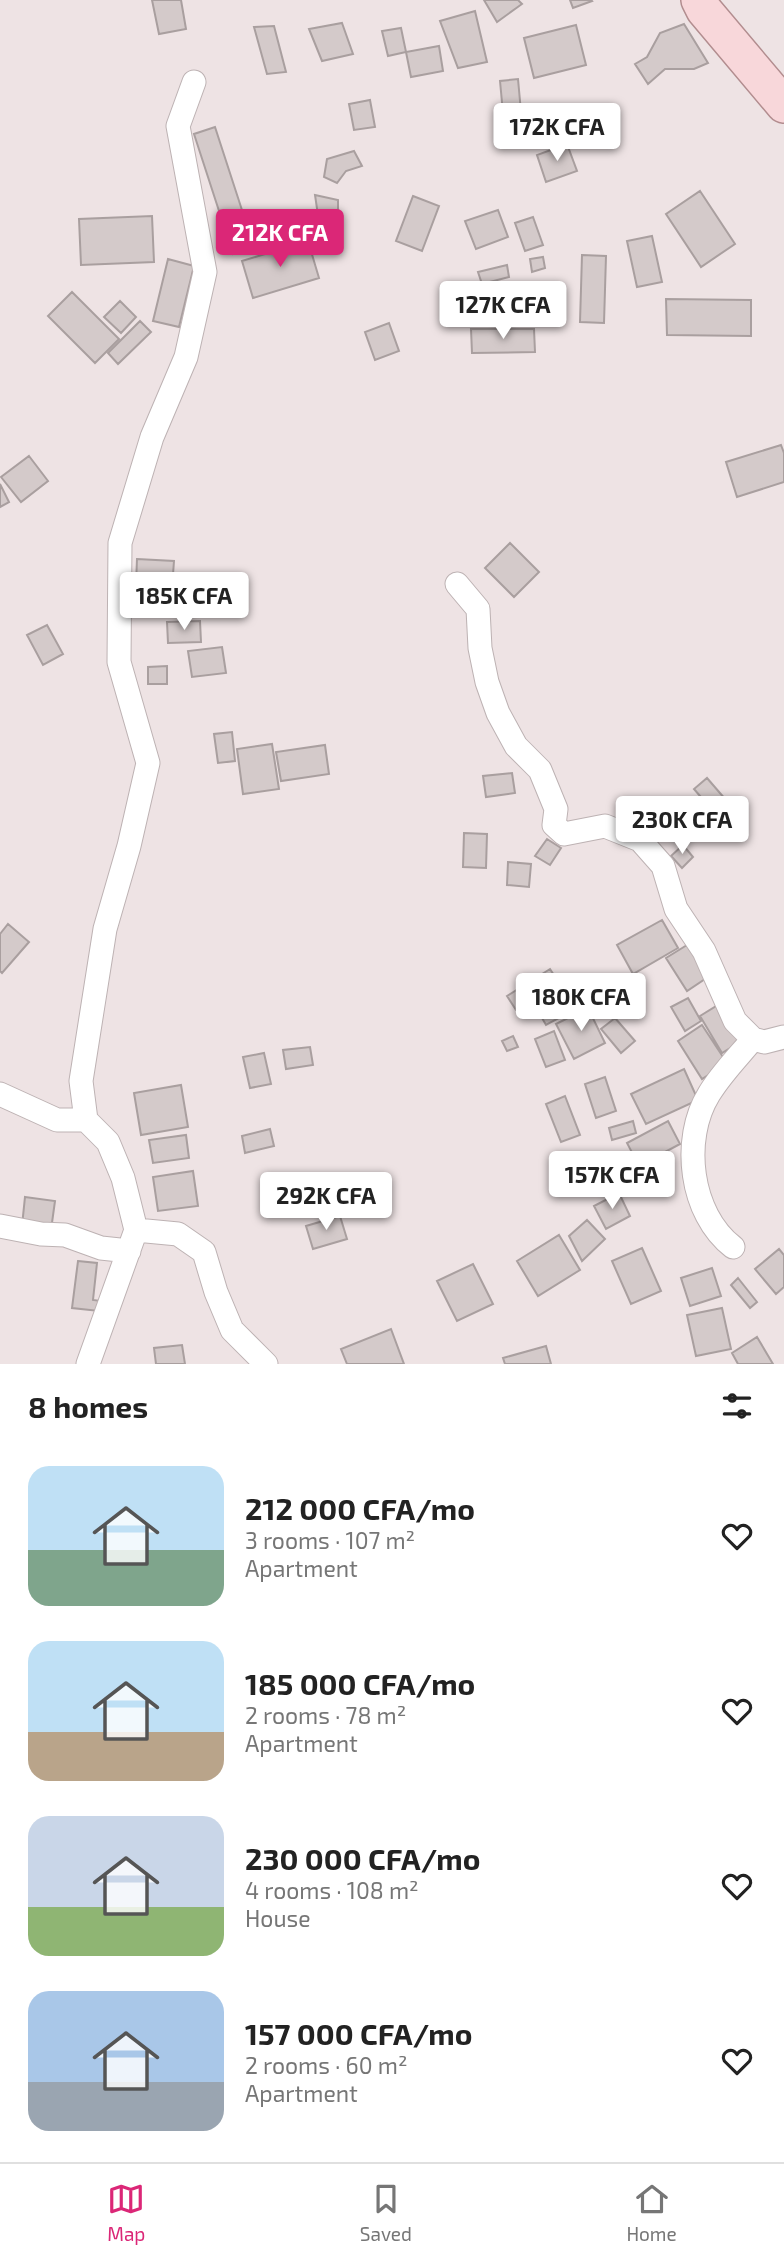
<!DOCTYPE html>
<meta charset="utf-8">
<style>
body{margin:0;font-family:"Exo 2",sans-serif;background:#f2f2f2;color:#222;height:100vh;display:flex;flex-direction:column;font-size:26px;white-space:nowrap}
*{box-sizing:border-box;margin:0}
p{font-size:23px;color:#767676}
.icon{flex:none;width:38px;height:38px;fill:none;stroke:currentColor;stroke-width:2;stroke-linecap:round;stroke-linejoin:round}
.map{position:relative;height:1364px;overflow:hidden}
.side{display:flex;flex-direction:column;background:#fff;flex:1}
.side>*{flex:none}
.price{position:absolute;translate:-50% -60px;padding:0 16px;border-radius:7px;background:#fff;color:#222;font-size:23px;line-height:46px;filter:drop-shadow(0 2px 4px #0008)}
.price::after{content:'';position:absolute;left:50%;top:42px;width:21px;height:16px;margin-left:-10px;background:inherit;clip-path:polygon(0 0,100% 0,50% 100%)}
.price.current{background:#db2777;color:#fff}
ul{padding:0;list-style:none}
li{display:flex;align-items:center;gap:21px;height:175px;padding:0 28px}
li span{display:grid;place-items:center;flex:none;width:196px;height:140px;border-radius:21px;color:#555}
li>.icon{margin-inline-start:auto}
span .icon{width:84px;height:84px;fill:#fffc;stroke-width:1}
li b{font-size:30px}
h2{display:flex;justify-content:space-between;align-items:center;height:84px;padding:0 28px;font-size:30px}
.menu{display:flex;justify-content:space-around;align-items:center;height:98px;border-top:2px solid #e0e0e0;background:#fff;font-size:19px;color:#767676}
.menu a{display:grid;justify-items:center;gap:4px}
.menu .current{color:#db2777}
.map>svg:first-child{display:block}
</style>
<div class="map">
<svg width="784" height="1364" viewBox="0 0 784 1364">
<rect width="100%" height="100%" fill="#eee3e4"/>
<!-- building -->
<path fill="#d4caca" stroke="#a99f9f" stroke-width="2" d="M152,0h29l5,29 -27,5z
M484,0h34l4,4 -25,18z
M570,0h21l1,1 -19,7z
M475,11l12,51 -29,6 -18,-47z
M342,23l11,31 -31,7 -13,-32z
M684,24l24,39 -14,6h-29l-17,15 -13,-20 12,-7 13,-24z
M576,25l10,40 -52,13 -10,-40z
M274,26l12,46 -19,2 -13,-47z
M401,28l5,24 -18,4 -6,-25z
M439,46l4,25 -32,6 -5,-25z
M518,79l3,33 -18,1 -3,-32z
M370,100l5,27 -21,3 -5,-26z
M215,127l39,120 -21,7 -39,-120z
M567,144l10,27 -31,11 -9,-27z
M354,151l8,15 -16,5 -9,12 -13,-6 3,-18z
M700,191l35,53 -34,23 -35,-53z
M315,195l23,5v22h-19z
M413,196l26,10 -17,45 -26,-10z
M498,210l10,27 -32,12 -11,-28z
M152,216l2,46 -73,3 -2,-46z
M533,217l10,28 -18,6 -10,-28z
M652,236l10,46 -25,5 -10,-46z
M308,241l11,37 -66,20 -11,-37z
M582,255l24,1 -2,67 -24,-1z
M543,257l2,11 -13,4 -2,-13z
M168,259l26,7 -15,61 -26,-6z
M507,265l2,12 -27,7 -4,-12z
M476,286l2,36 -19,-2 -4,-26z
M72,292l47,47 -24,24 -47,-47z
M666,299l85,1v36l-84,-1z
M120,301l16,16 -15,16 -17,-16z
M140,321l11,11 -33,32 -10,-11z
M389,323l10,28 -24,9 -10,-28z
M471,329h63l1,23 -63,1z
M781,445l3,8v29l-47,15 -11,-35z
M29,456l19,25 -27,21 -20,-25z
M0,484l9,18 -9,5z
M510,543l29,29 -25,25 -29,-29z
M137,559l37,2 -2,27 -36,-3z
M200,621l1,21 -33,1 -1,-21z
M47,625l16,29 -20,11 -16,-30z
M222,647l4,26 -34,4 -4,-26z
M167,666v18h-19v-17z
M232,732l3,29 -17,2 -4,-29z
M272,744l7,45 -36,5 -6,-45z
M325,745l4,29 -48,7 -5,-29z
M512,773l3,20 -29,4 -3,-21z
M707,778l31,36 -13,11 -31,-36z
M672,798l11,12 -10,10 -12,-13z
M464,833l23,1 -1,34 -23,-1z
M547,839l14,9 -11,17 -15,-9z
M683,845l10,12 -11,11 -11,-12z
M508,862l23,2 -2,23 -22,-2z
M662,920l16,28 -45,26 -16,-29z
M8,924l21,18 -27,31 -2,-2v-37z
M687,945l21,32 -21,14 -21,-33z
M550,969l9,14 -43,27 -9,-14z
M564,984l13,24 -31,17 -13,-23z
M688,998l13,23 -16,10 -14,-24z
M718,1005l22,37 -18,11 -22,-37z
M588,1008l17,35 -31,16 -18,-35z
M615,1018l20,23 -14,12 -20,-24z
M702,1025l25,38 -25,16 -24,-38z
M554,1031l11,29 -19,7 -11,-28z
M513,1036l5,11 -11,4 -5,-10z
M310,1047l3,18 -27,4 -3,-19z
M264,1053l7,31 -21,4 -7,-31z
M684,1069l14,31 -52,24 -15,-30z
M605,1077l11,34 -20,7 -11,-34z
M181,1085l7,42 -47,8 -7,-42z
M565,1096l15,39 -19,7 -15,-38z
M633,1121l3,12 -24,7 -3,-12z
M668,1121l12,23 -41,22 -12,-23z
M270,1129l4,17 -29,7 -3,-17z
M186,1135l3,23 -36,5 -4,-23z
M614,1167l7,15 -21,9 -7,-15z
M193,1171l5,35 -40,5 -5,-34z
M619,1193l11,23 -24,13 -12,-23z
M25,1197l30,4 -4,29 -29,-4z
M340,1216l7,23 -34,10 -7,-23z
M587,1220l18,19 -23,22 -13,-25z
M559,1235l21,35 -42,26 -21,-35z
M642,1248l19,43 -30,13 -19,-43z
M779,1249l5,6v32l-8,7 -21,-25z
M78,1261l19,2 -4,37 8,1 -2,10 -27,-3z
M473,1264l20,40 -36,17 -20,-40z
M712,1268l9,28 -31,10 -9,-28z
M738,1278l19,24 -7,6 -19,-23z
M722,1308l9,41 -35,7 -9,-41z
M391,1329l13,35h-57l-6,-15z
M757,1337l16,27h-35l-6,-11z
M182,1345l3,19h-29l-2,-16z
M546,1346l5,18h-46l-2,-6z"/>
<g fill="none" stroke-linecap="round" stroke-linejoin="round">
<defs>
<path id="street" d="M457,584l21,25 2,39 7,34 11,31 18,33 24,24 16,39 -2,16 10,9 41,-8 35,14 23,26 13,43 28,42 31,70 18,18 11,3 20,-5
M0,1094l57,26h29l22,22 15,36 13,52 42,4 26,18 12,40 16,38 34,34
M86,1120l-5,-39 24,-152 24,-83 19,-83 -29,-101 1,-119 32,-106 34,-80 19,-85 -27,-146 16,-44
M0,1226l41,8 24,1 36,13 28,3
M733,1247c-43,-33 -52,-108 -24,-153 12,-20 29,-37 44,-55
M88,1364l48,-134"/>
<path id="primary" d="M699,0l5,10 80,95"/>
</defs>
<!-- street casing -->
<use href="#street" stroke="#bdb2b3" stroke-width="25"/>
<!-- primary casing -->
<use href="#primary" stroke="#b28d8f" stroke-width="38"/>
<!-- street -->
<use href="#street" stroke="#fff" stroke-width="23"/>
<!-- primary -->
<use href="#primary" stroke="#f8d7da" stroke-width="35"/>
</g>
</svg>
<b class="price" style="left:557px;top:163px">172K CFA</b>
<b class="price current" style="left:280px;top:269px">212K CFA</b>
<b class="price" style="left:503px;top:341px">127K CFA</b>
<b class="price" style="left:184px;top:632px">185K CFA</b>
<b class="price" style="left:682px;top:856px">230K CFA</b>
<b class="price" style="left:581px;top:1033px">180K CFA</b>
<b class="price" style="left:612px;top:1211px">157K CFA</b>
<b class="price" style="left:326px;top:1232px">292K CFA</b>
</div>
<section class="side">
<h2>8 homes<svg class="icon" aria-label="filters" viewBox="0 0 24 24"><path d="M4 7h16M4 17h16"/><circle cx="9" cy="7" r="2"/><circle cx="15" cy="17" r="2"/></svg></h2>
<ul>
<li><span style="background:linear-gradient(#bfe0f5 60%,#7fa58c 0)"><svg class="icon" aria-label="home" viewBox="0 0 24 24"><path d="M3 11l9-7 9 7M6 9v11h12V9"/></svg></span><div><b>212 000 CFA/mo</b><p>3 rooms · 107 m²</p><p>Apartment</p></div><svg class="icon" aria-label="heart" viewBox="0 0 24 24"><path d="M12 20l-8-8c-3-5 5-10 8-4 3-6 11-1 8 4z"/></svg></li>
<li><span style="background:linear-gradient(#bfe0f5 65%,#b9a48a 0)"><svg class="icon" aria-label="home" viewBox="0 0 24 24"><path d="M3 11l9-7 9 7M6 9v11h12V9"/></svg></span><div><b>185 000 CFA/mo</b><p>2 rooms · 78 m²</p><p>Apartment</p></div><svg class="icon" aria-label="heart" viewBox="0 0 24 24"><path d="M12 20l-8-8c-3-5 5-10 8-4 3-6 11-1 8 4z"/></svg></li>
<li><span style="background:linear-gradient(#c9d6e8 65%,#8fb573 0)"><svg class="icon" aria-label="home" viewBox="0 0 24 24"><path d="M3 11l9-7 9 7M6 9v11h12V9"/></svg></span><div><b>230 000 CFA/mo</b><p>4 rooms · 108 m²</p><p>House</p></div><svg class="icon" aria-label="heart" viewBox="0 0 24 24"><path d="M12 20l-8-8c-3-5 5-10 8-4 3-6 11-1 8 4z"/></svg></li>
<li><span style="background:linear-gradient(#a9c7e8 65%,#9aa5b1 0)"><svg class="icon" aria-label="home" viewBox="0 0 24 24"><path d="M3 11l9-7 9 7M6 9v11h12V9"/></svg></span><div><b>157 000 CFA/mo</b><p>2 rooms · 60 m²</p><p>Apartment</p></div><svg class="icon" aria-label="heart" viewBox="0 0 24 24"><path d="M12 20l-8-8c-3-5 5-10 8-4 3-6 11-1 8 4z"/></svg></li>
</ul>
</section>
<nav class="menu">
<a class="current"><svg class="icon" aria-label="map" viewBox="0 0 24 24"><path d="M3 6l6-2 6 2 6-2v14l-6 2-6-2-6 2zM9 4v14M15 6v14"/></svg>Map</a>
<a><svg class="icon" aria-label="saved" viewBox="0 0 24 24"><path d="M7 4h10v16l-5-4-5 4z"/></svg>Saved</a>
<a><svg class="icon" aria-label="home" viewBox="0 0 24 24"><path d="M3 11l9-7 9 7M6 9v11h12V9"/></svg>Home</a>
</nav>
